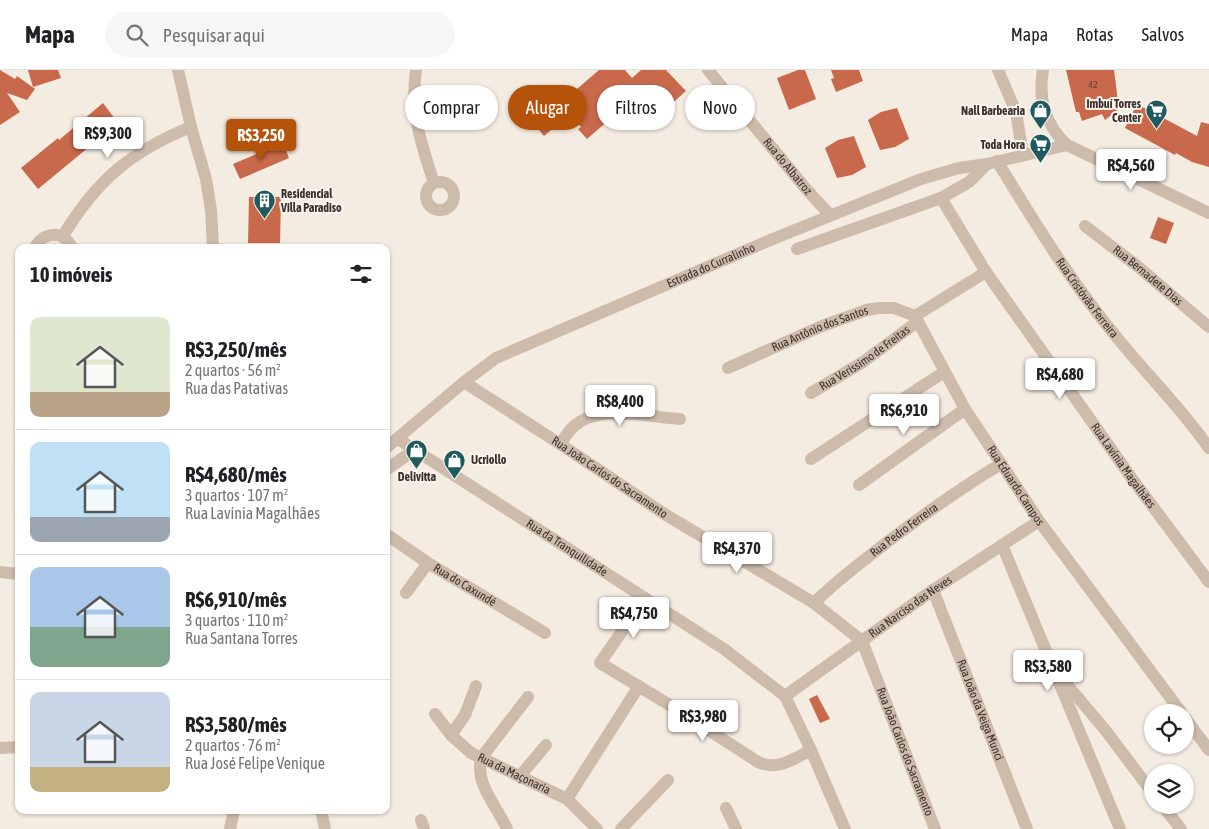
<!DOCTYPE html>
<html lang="pt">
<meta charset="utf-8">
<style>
body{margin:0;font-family:"Asap Condensed",sans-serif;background:#f6f6f6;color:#202124;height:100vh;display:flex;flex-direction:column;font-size:19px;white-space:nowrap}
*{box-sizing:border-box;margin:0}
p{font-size:16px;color:#757577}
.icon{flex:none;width:28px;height:28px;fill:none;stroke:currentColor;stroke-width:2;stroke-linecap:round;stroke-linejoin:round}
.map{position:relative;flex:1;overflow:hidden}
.panel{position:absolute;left:15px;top:174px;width:375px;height:570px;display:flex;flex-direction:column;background:#fff;border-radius:10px;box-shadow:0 1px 4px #0004}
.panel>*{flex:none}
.guide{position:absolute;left:405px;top:15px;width:475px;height:45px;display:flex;gap:10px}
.controls{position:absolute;left:1144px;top:634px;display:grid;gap:10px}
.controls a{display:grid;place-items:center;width:50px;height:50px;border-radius:50%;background:#fff;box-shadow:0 1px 4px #0004;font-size:25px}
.price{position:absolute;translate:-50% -42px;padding:0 11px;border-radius:5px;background:#fff;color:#222;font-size:16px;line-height:32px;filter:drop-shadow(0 1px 2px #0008)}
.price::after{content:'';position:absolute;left:50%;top:30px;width:15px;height:11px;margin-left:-8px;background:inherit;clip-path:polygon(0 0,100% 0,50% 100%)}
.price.on{background:#b45309;color:#fff}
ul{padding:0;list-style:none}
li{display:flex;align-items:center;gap:15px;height:125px;padding:0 15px}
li+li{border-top:1px solid #e0e0e0}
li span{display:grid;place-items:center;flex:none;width:140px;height:100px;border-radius:10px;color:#555}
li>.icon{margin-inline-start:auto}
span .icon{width:60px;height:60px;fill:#fffc;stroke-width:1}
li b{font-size:21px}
h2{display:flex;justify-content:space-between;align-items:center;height:60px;padding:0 15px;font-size:21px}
.chip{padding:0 18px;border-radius:22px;background:#fff;box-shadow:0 1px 4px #0004;font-size:18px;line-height:45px}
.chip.on{background:#b45309;color:#fff}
header{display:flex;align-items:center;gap:30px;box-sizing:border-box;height:70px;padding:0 25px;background:#fff;border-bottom:1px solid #e0e0e0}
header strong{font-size:24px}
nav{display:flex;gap:28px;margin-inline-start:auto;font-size:18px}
.search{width:350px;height:45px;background:#f6f6f6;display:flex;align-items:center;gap:12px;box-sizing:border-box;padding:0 18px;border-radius:28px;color:#757577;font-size:19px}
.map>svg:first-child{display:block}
</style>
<header>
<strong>Mapa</strong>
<div class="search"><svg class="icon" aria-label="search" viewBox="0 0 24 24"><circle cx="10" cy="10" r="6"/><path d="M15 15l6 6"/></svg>Pesquisar aqui</div>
<nav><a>Mapa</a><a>Rotas</a><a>Salvos</a></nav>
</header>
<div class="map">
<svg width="1209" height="759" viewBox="0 0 1209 759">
<rect width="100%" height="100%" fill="#f4ebe1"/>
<!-- building -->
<path fill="#c8694b" d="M0,0l15,9 2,-3 18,13 -8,11 -20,-7 13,19 -20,13z
M28,0h30l3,8 -28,9z
M599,0h26l7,8 9,-8h25l20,21 -26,23 -20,-21 -53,46 -9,-10 3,-2 -11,-13 -26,22 -24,-28 20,-17 15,17z
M798,0h7l11,29 -27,11 -12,-32z
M831,0h28l4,11 -27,11 -5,-13 3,-1z
M1066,0h48l5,39 -14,11 -3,-6 -20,7 -3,-9h-3z
M103,33l15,20 -80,66 -17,-21 37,-30 1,2z
M1137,34l60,32 4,-14 8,2v43l-17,-5 -16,-9 -1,2 -50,-27z
M897,38l12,31 -14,8 -15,3 -12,-30 13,-8z
M854,66l12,31 -14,8 -15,3 -12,-30 13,-8z
M283,73l6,15 -49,21 -7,-15z
M249,127h32l-1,46h-32z
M1158,147l16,6 -8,21 -16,-6z
M817,625l13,24 -10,4 -11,-24z"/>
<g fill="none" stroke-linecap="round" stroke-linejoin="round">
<!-- minor -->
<g stroke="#cdbbac" stroke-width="12">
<path d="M178,0l13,57 15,52 5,31 2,38"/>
<path d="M416,0c-6,43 5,73 18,113"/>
<path id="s1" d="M708,0l99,120 23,25"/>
<path d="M998,0l18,42 7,43"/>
<path d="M1043,0c-5,28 2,55 24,75l142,68"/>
<path id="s2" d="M997,91c38,62 75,123 122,179 30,37 63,69 90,108"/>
<circle cx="440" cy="126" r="14"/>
<path id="s3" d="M941,128l45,74 147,208 76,102"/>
<path id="s4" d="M1085,156l51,39 73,62"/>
<path d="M63,166c33,-55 68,-85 128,-109"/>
<path d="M35,178c8,-17 29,-18 37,0"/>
<path d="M797,179l144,-51 28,-16 18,-18"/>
<path id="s5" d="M986,202l-71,44 50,93 74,112 142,191"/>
<path id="s6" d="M728,298l94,-42 45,-16 11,-2h16l21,8"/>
<path id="s7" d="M464,312l96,62 106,71 148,88 48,38 73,188"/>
<path id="s8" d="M811,323l52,-31 54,-40"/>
<path id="s9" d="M398,369l326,210 61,47 26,54 34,79"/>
<path d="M560,374c4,-5 7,-11 12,-16 25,-25 76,-11 108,-9"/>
<path id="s10" d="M386,378l78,-66 32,-24 272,-117 153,-62 38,-11 28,-4 80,-19"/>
<path d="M811,389l133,-87"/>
<path d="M386,400l28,-20"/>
<path d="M859,415l106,-76"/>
<path id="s11" d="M386,464l42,29 117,70"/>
<path d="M1002,475l118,284"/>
<path d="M0,502l19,2"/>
<path id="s12" d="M933,520l94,239"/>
<path d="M406,523l22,-30"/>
<path d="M645,528l-45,65 73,44 85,55c19,9 36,-3 53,-12"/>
<path id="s13" d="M814,533c23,-23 50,-43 76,-63 36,-27 72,-53 111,-76"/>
<path d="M1059,605l47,56 46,61"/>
<path id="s14" d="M785,626l148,-106 106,-69"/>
<path id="s15" d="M435,644l16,21 20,18 96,46 30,30"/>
<path d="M1185,648l24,32"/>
<path d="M451,665l14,-20 11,-29"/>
<path d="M0,678l19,-1"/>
<path d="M520,706l26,-31"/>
<path d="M567,729l72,-113"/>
<path d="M1162,735l19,24"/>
<path d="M726,738l10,21"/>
<path d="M321,740l4,19"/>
<path d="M421,750l3,9"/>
<path d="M230,759l4,-19"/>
<path d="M507,759c-10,-23 -32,-44 -26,-71l47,-61"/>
<path d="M621,759l47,-49"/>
</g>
</g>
<!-- icons -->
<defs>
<symbol id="shop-pin" viewBox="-11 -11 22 30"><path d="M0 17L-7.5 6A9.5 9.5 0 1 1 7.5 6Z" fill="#1f5a5e" stroke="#fbf5ee"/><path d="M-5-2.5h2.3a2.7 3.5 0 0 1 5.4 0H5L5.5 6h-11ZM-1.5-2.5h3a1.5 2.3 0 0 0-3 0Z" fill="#fff"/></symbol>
<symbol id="supermarket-pin" viewBox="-11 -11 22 30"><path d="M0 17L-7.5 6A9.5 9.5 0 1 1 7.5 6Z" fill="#1f5a5e" stroke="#fbf5ee"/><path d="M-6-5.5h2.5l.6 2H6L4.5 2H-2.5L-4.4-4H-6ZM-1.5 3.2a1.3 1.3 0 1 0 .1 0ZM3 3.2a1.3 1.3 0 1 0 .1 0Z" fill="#fff"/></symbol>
<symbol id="building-pin" viewBox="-11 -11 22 30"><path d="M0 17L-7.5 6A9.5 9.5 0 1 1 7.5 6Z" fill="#1f5a5e" stroke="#fbf5ee"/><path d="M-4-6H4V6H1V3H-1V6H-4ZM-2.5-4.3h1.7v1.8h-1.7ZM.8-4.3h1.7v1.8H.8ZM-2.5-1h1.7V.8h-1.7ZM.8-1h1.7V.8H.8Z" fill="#fff"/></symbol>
</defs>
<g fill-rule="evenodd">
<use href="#shop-pin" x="1028" y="28" width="25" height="34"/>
<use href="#supermarket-pin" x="1144" y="28" width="25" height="34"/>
<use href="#supermarket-pin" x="1028" y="62" width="25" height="34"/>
<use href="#building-pin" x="252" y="118" width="25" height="34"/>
<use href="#shop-pin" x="404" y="368" width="25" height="34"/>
<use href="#shop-pin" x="442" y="378" width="25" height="34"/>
</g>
<g text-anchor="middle" stroke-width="4" stroke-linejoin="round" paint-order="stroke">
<!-- number labels -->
<g font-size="10" fill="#5e3e33">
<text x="1093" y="18">42</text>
</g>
<!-- poi labels -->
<g font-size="12" font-weight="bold" fill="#3b302b" stroke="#fbf5ee" text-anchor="end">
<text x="1141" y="38">Imbuí Torres<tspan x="1141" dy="14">Center</tspan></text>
<text x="1025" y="45">Nall Barbearia</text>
<text x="1025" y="79">Toda Hora</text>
<text x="281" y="128" text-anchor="start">Residencial<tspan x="281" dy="14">Villa Paradiso</tspan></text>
<text x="471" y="394" text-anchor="start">Ucriollo</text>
<text x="417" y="411" text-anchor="middle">Delivitta</text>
</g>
<!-- street labels -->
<g font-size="12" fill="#3b302b" stroke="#fbf5ee">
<text dy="4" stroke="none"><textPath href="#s1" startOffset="125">Rua do Albatroz</textPath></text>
<text dy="4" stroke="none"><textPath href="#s10" startOffset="376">Estrada do Curralinho</textPath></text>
<text dy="4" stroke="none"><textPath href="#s4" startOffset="80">Rua Bernadete Dias</textPath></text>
<text dy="4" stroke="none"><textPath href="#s2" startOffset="164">Rua Cristóvão Ferreira</textPath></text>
<text dy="4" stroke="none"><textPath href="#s6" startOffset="100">Rua Antônio dos Santos</textPath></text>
<text dy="4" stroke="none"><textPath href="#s8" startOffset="64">Rua Verissimo de Freitas</textPath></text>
<text dy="4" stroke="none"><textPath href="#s3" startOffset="324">Rua Lavínia Magalhães</textPath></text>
<text dy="4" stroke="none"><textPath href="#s7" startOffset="174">Rua João Carlos do Sacramento</textPath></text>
<text dy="4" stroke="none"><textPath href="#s5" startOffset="281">Rua Eduardo Campos</textPath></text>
<text dy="4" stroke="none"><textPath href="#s13" startOffset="116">Rua Pedro Ferreira</textPath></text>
<text dy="4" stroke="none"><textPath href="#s9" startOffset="201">Rua da Tranquilidade</textPath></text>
<text dy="4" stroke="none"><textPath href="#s11" startOffset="94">Rua do Caxundé</textPath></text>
<text dy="4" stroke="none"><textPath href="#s14" startOffset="154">Rua Narciso das Neves</textPath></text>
<text dy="4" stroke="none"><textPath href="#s12" startOffset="129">Rua João da Veiga Munci</textPath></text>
<text dy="4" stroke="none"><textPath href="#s7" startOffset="594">Rua João Carlos do Sacramento</textPath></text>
<text dy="4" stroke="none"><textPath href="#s15" startOffset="101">Rua da Maçonaria</textPath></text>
</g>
</g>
</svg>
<div class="controls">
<a><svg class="icon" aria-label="locate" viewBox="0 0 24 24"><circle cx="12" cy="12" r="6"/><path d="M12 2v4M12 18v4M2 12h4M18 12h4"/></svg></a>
<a><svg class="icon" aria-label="layers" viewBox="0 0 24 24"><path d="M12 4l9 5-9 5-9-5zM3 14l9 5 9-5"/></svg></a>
</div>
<b class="price" style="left:108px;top:89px">R$9,300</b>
<b class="price on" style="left:261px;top:91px">R$3,250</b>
<b class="price" style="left:1131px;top:121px">R$4,560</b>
<b class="price" style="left:1060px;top:330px">R$4,680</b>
<b class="price" style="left:620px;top:357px">R$8,400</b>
<b class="price" style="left:904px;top:366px">R$6,910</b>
<b class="price" style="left:737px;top:504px">R$4,370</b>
<b class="price" style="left:634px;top:569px">R$4,750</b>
<b class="price" style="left:1048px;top:622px">R$3,580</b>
<b class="price" style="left:703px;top:672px">R$3,980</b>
<div class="guide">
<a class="chip">Comprar</a>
<a class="chip on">Alugar</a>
<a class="chip">Filtros</a>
<a class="chip">Novo</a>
</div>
<section class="panel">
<h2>10 imóveis<svg class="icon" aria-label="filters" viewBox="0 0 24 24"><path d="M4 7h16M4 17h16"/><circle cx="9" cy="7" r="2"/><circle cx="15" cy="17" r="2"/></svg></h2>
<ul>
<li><span style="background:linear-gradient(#dfe7d0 75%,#b9a48a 0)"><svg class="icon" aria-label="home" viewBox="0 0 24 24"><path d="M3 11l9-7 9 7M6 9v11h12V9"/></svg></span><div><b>R$3,250/mês</b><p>2 quartos · 56 m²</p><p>Rua das Patativas</p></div></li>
<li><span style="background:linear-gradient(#bfe0f5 75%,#9aa5b1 0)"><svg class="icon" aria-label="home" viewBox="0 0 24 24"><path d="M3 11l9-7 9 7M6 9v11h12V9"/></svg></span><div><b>R$4,680/mês</b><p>3 quartos · 107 m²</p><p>Rua Lavínia Magalhães</p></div></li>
<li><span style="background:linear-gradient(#a9c7e8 60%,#7fa58c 0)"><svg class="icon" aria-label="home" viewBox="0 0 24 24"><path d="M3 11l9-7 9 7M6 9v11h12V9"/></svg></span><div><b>R$6,910/mês</b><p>3 quartos · 110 m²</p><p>Rua Santana Torres</p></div></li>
<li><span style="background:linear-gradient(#c9d6e8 75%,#c2b280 0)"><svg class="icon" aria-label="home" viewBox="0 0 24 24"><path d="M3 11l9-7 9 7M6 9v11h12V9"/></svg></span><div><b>R$3,580/mês</b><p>2 quartos · 76 m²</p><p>Rua José Felipe Venique</p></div></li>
</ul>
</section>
</div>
